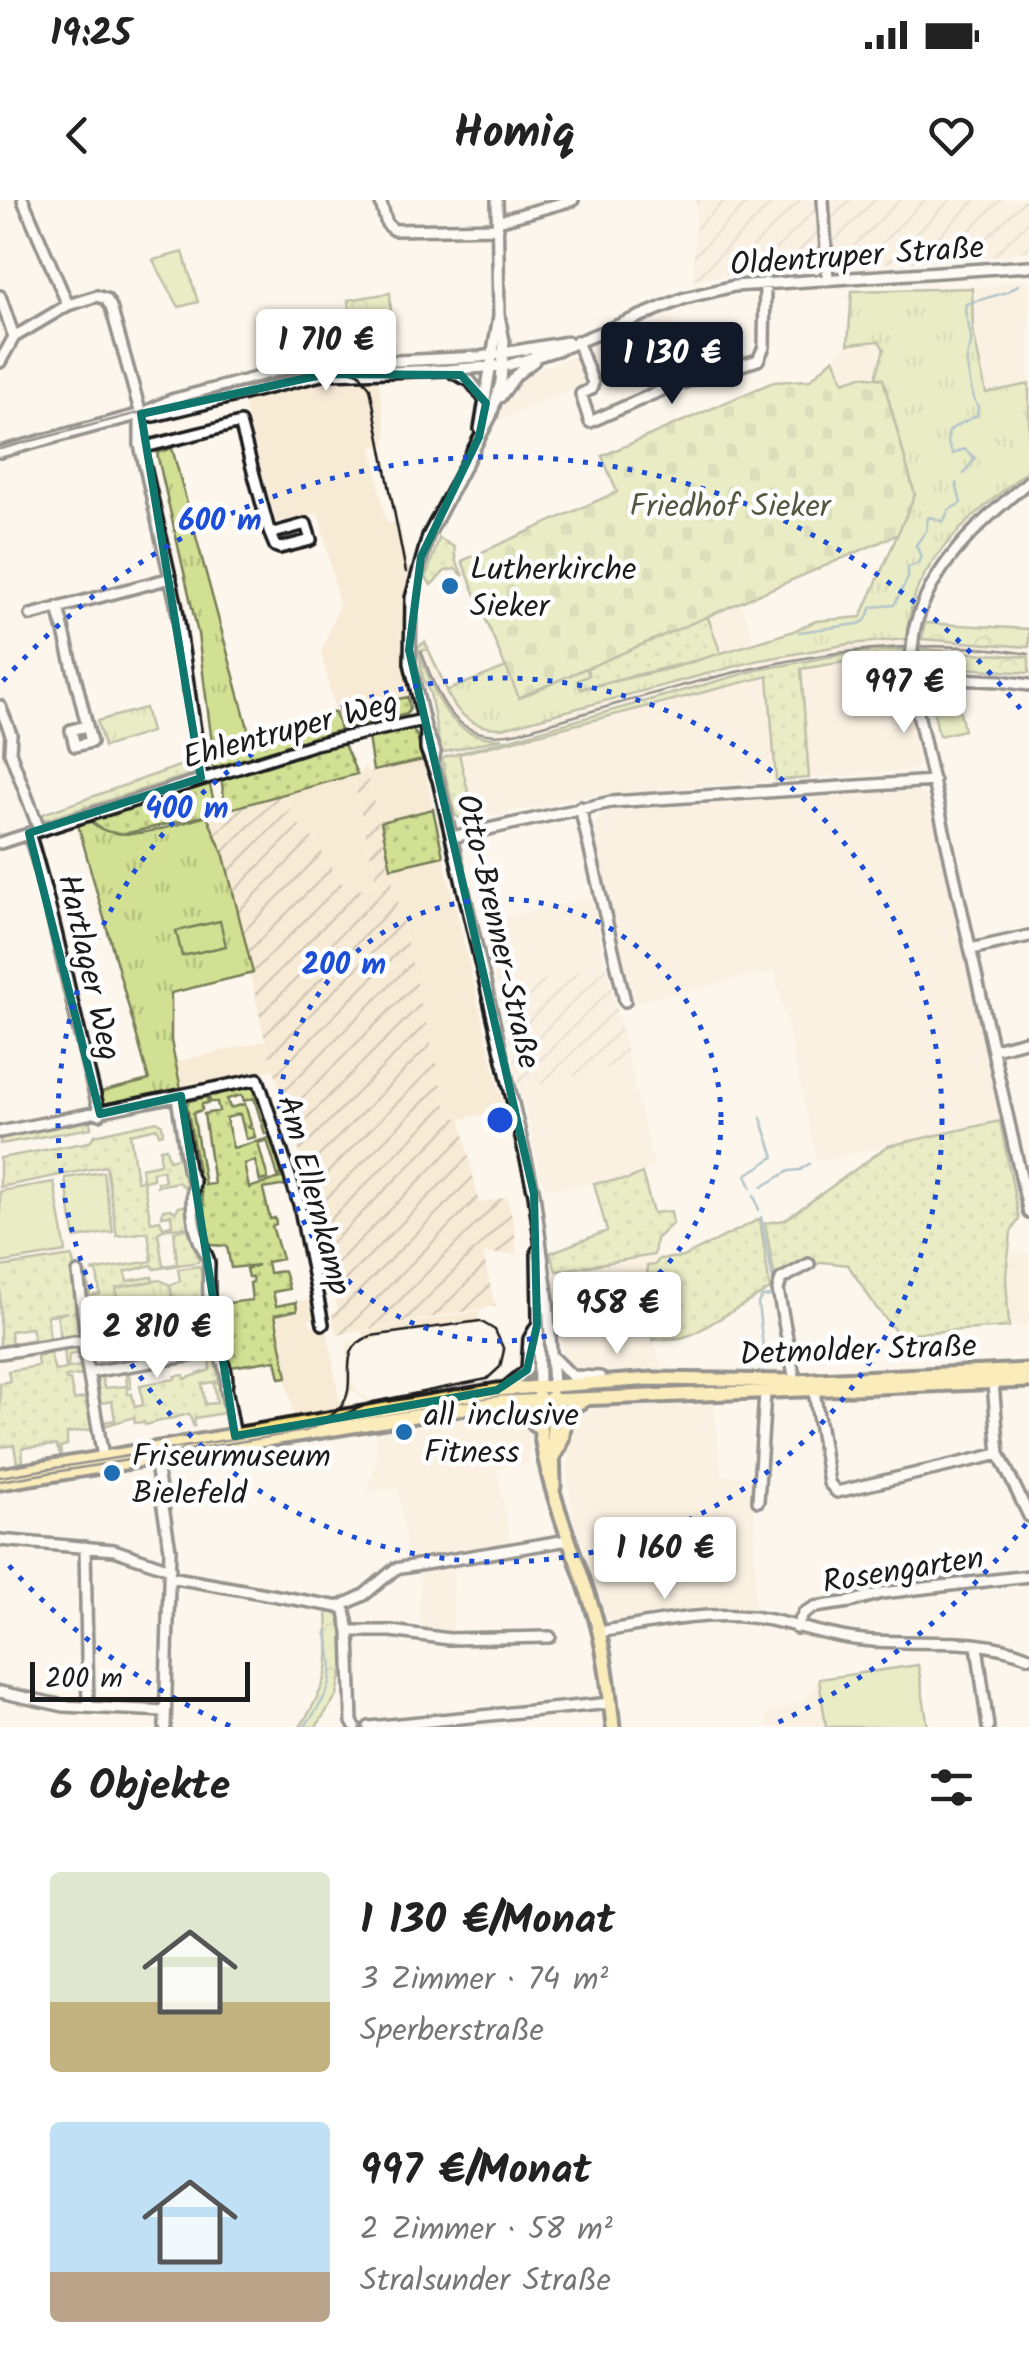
<!DOCTYPE html>
<html lang="de">
<meta charset="utf-8">
<style>
body{margin:0;font-family:Kalam,sans-serif;background:#f2f2f2;color:#222;height:100vh;display:flex;flex-direction:column;font-size:38px;white-space:nowrap}
*{box-sizing:border-box;margin:0}
p{font-size:32px;color:#767676}
.icon{flex:none;width:55px;height:55px;fill:none;stroke:currentColor;stroke-width:2;stroke-linecap:round;stroke-linejoin:round}
.map{position:relative;height:1527px;overflow:hidden}
.sheet{display:flex;flex-direction:column;background:#fff;flex:1}
.sheet>*{flex:none}
.scale{position:absolute;left:30px;bottom:25px;width:220px;box-sizing:border-box;padding-left:10px;border:5px solid #1c1c1c;border-top:0;font-size:28px;line-height:35px;white-space:nowrap;color:#1c1c1c;-webkit-text-stroke:8px #fff;paint-order:stroke}
.price{position:absolute;translate:-50% -85px;padding:0 22px;border-radius:10px;background:#fff;color:#222;font-size:32px;line-height:65px;filter:drop-shadow(0 2px 5px #0008)}
.price::after{content:'';position:absolute;left:50%;top:60px;width:30px;height:22px;margin-left:-15px;background:inherit;clip-path:polygon(0 0,100% 0,50% 100%)}
.price.current{background:#111827;color:#fff}
ul{padding:0;list-style:none}
li{display:flex;align-items:center;gap:30px;height:250px;padding:0 50px}
li span{display:grid;place-items:center;flex:none;width:280px;height:200px;border-radius:10px;color:#555}
li>.icon{margin-inline-start:auto}
span .icon{width:120px;height:120px;fill:#fffc;stroke-width:1}
li b{font-size:42px}
h2{display:flex;justify-content:space-between;align-items:center;height:120px;padding:0 50px;font-size:42px}
.status{display:flex;justify-content:space-between;align-items:center;height:70px;padding:0 50px;background:#fff;direction:ltr}
.status svg{height:28px;fill:currentColor}
header{display:flex;justify-content:space-between;align-items:center;height:130px;padding:0 50px;background:#fff;font-size:45px;font-weight:600}
.map>svg:first-child{display:block}
</style>
<div class="status"><b>19:25</b><svg viewBox="0 0 49 12"><path d="M0 12V9h3v3zM5 12V6h3v6zM10 12V3h3v9zM15 12V0h3v12zM26 1h20v11H26zM47 4h2v5h-2z"/></svg></div>
<header><svg class="icon" aria-label="back" viewBox="0 0 24 24"><path d="M15 5l-7 7 7 7"/></svg>Homiq<svg class="icon" aria-label="heart" viewBox="0 0 24 24"><path d="M12 20l-8-8c-3-5 5-10 8-4 3-6 11-1 8 4z"/></svg></header>
<div class="map">
<svg width="1029" height="1527" viewBox="0 0 1029 1527">
<defs>
<pattern id="industrial-furrows" width="10" height="10" patternUnits="userSpaceOnUse" patternTransform="scale(2.5)"><rect width="10" height="10" fill="#f8ebd6"/><path d="M-1 1l2-2M0 10L10 0M9 11l2-2" fill="none" stroke="#d4c9b7"/></pattern>
<pattern id="grass-dots" width="8" height="8" patternUnits="userSpaceOnUse" patternTransform="scale(2.5)"><rect width="8" height="8" fill="#d2e093"/><path d="M2 2h.1M6 6h.1" fill="none" stroke="#b4c07e" stroke-width="1.8" stroke-linecap="round"/></pattern>
<pattern id="forest-crowns" width="20" height="18" patternUnits="userSpaceOnUse" patternTransform="scale(2.5)"><rect width="20" height="18" fill="#d2e093"/><path d="M2 6a3 3 0 1 1 6 0M12 15a3 3 0 1 1 6 0" fill="none" stroke="#b4c07e"/></pattern>
<pattern id="cemetery-stones" width="16" height="16" patternUnits="userSpaceOnUse" patternTransform="scale(2.5)"><rect width="16" height="16" fill="#d2e093"/><path d="M2 7V4a2 2 0 0 1 4 0v3zM10 15v-3a2 2 0 0 1 4 0v3z" fill="#b4c07e"/></pattern>
<pattern id="park-tufts" width="24" height="20" patternUnits="userSpaceOnUse" patternTransform="scale(2.5)"><rect width="24" height="20" fill="#d2e093"/><path d="M3 7l-1-3M5 7V3M7 7l1-3M15 17l-1-3M17 17v-4M19 17l1-3" fill="none" stroke="#b4c07e"/></pattern>
</defs>
<rect width="100%" height="100%" fill="#fcf6ec"/>
<filter id="ink" filterUnits="userSpaceOnUse"><feTurbulence type="fractalNoise" baseFrequency=".01" numOctaves="2"/><feDisplacementMap in="SourceGraphic" scale="20" xChannelSelector="R" yChannelSelector="G"/><feConvolveMatrix kernelMatrix="1 2 1 2 8 2 1 2 1" color-interpolation-filters="sRGB"/></filter>
<g filter="url(#ink)">
<!-- built -->
<path fill="#f8ebd6" d="M1029,80v104l-43,10 -13,-63 -1,-43z
M672,116l8,22 -33,15 -9,-23z
M879,141l5,8 -8,28 -15,-1 -17,6 -10,-24 14,-14z
M577,156l11,26 -92,40 10,-24 14,-17 22,-14z
M378,179l9,55 -2,10 -13,3 14,76 13,-1 10,49 -6,28 -2,40 7,58 -69,14 5,18 -4,1 -19,-77 18,-48 -20,-92 -43,9 -33,-122 67,-15z
M741,403l14,39 -34,12 -14,-39z
M906,439l-2,10 -54,4 -93,17 -254,68h-18l-23,-9 6,-8 26,7 41,-6 220,-61 49,-10z
M922,439l107,8v10l-108,-8z
M427,448l23,52 15,19 -5,8 -10,-8 -14,-23 -17,-44z
M904,457l-2,20 17,81 -2,9 -8,4 -100,7 -8,-109 61,-10z
M769,476l7,104 -185,15 -116,25 -17,-66z
M423,560l10,49 -52,14 11,45 51,-12 61,254 -43,9 -13,-3 -81,-344z
M353,576l23,105 -2,5 -26,6 -37,-56 -16,-15 -11,-27z
M919,590l10,12 71,319 -183,41 -42,-191 -138,31 -4,-4 -39,-164 2,-14 14,-9z
M590,697l16,68 -108,26 -16,-68z
M265,841l8,28 -92,20 -5,-27z
M629,863l25,104 -25,12 -78,10 -8,-5 -23,-95z
M1011,1053h18v73l-20,1 -3,-50z
M652,1056l7,5 -11,5 3,65 12,40 -90,-1 -10,-17 -7,-82z
M311,1099l4,18 -6,3 1,5 18,8 11,66 3,4 3,-4 3,-16 -1,-50 1,12 7,-5 -5,8 8,-4 -7,13v24l5,10 11,7 2,8 -23,6 21,-11 -15,-12 -7,19 -4,-5 -5,7 -42,8 -8,-40h-6l-13,-70z
M479,1111l-1,12 -97,13 -13,6 -7,-11z
M713,1198l9,77 33,2v134l-53,-2 -90,12 -7,-8 -32,-96 -5,-35v-48l8,-15 7,-6 35,-8z
M518,1214l9,7 3,42 -33,6 14,75 -103,17 -10,-73 -32,5 11,-35 -2,-27 63,-7v-3z
M454,1365l-1,70 -34,-2 1,-63z
M918,1465l10,62h-162l-1,-12 36,-14 18,-22z"/>
<!-- industrial -->
<path fill="url(#industrial-furrows)" d="M696,0h119l4,66 -82,6 -44,9z
M831,0h198v51l-47,7 -140,8 -8,-5z
M365,565l83,350 13,4 18,84 28,-6 8,33 1,24h-33l12,52 -158,29 -5,-22 6,-2 -20,-98 -53,-172 -41,-185 -17,-40 77,-22 11,27 16,15 37,56 26,-6 2,-5 -23,-105 8,-3z
M606,765l23,98 -109,26 -22,-98z"/>
<!-- grass -->
<path fill="url(#grass-dots)" stroke="#777e58" stroke-width="2.5" d="M439,338l15,9 2,15 8,14 -9,-7 -10,2 -14,14 -5,-8z
M707,415l14,39 -141,35 -3,-8 12,-6 -3,-7z
M425,442l22,48 -19,-41 -9,3c17,43 29,89 84,86l-62,15 -11,-60 -7,-15 -5,-31z
M904,449v8l-41,2 -62,10 8,109 -33,2 -8,-104 -309,78 16,66 -11,1 -9,-6 -13,-55 3,-3 312,-87 93,-17z
M408,497l2,11 -3,6 -63,15 -5,-18z
M335,512l5,18 -127,38 -2,-17z
M412,529l5,7 6,24 -50,11 -5,-34z
M343,542l14,32 -131,36 -5,-32z
M196,560l-1,13 -150,47 -5,-5z
M209,582l8,31 -98,22 -16,-3 -15,-14z
M433,609l10,47 -52,12 -10,-46z
M250,887l5,1 14,44 -4,2 -11,-36 -10,3 -2,-6 -15,4 3,9 15,-4 6,21 -3,2 5,2 2,8 -9,2 -6,-25 -14,4 7,30 37,-10 12,36 -4,2 -11,-36 -9,3 10,36 -8,2 -5,-20 -11,3 5,24 34,-11 3,8 -23,4 7,30 5,-1 1,6 -4,2 10,33 -15,3 2,11 15,-2 5,18 -16,3 3,14 20,-4 1,8 -22,5 12,62 -7,1 -4,-18 -46,7 -2,-14 4,-3h-4l-8,-46 32,-4 -2,-17 3,-1 -1,-5h-4l-2,-8 12,-4 -27,3 -4,-22 -17,-1 -23,-139 2,-5 18,-4 1,6 -6,1v6l-9,3 12,72 9,-1 -10,-70 15,-3 -2,-9h-7l-1,-6z
M90,921l1,7 -91,16v-8z
M157,921l5,4 1,8 -4,1 -2,-6 -27,6 7,47 6,-1 -2,-12 19,-4v-15l6,-1 3,12 9,-2 -1,-9h4l7,41 -10,-8 -21,4v-4l8,-1 -2,-11 -10,2v7l-10,2 8,41 9,-2 3,7 9,-2 -1,-10 -9,1 1,-6 8,-1 4,3 4,-5 10,-2 3,22 -25,1 -9,5 5,33 14,-2 -3,-33 19,-3 6,31 -1,3 -44,7 -2,-4 -27,7 2,9 25,-4 1,5 -36,6 5,33 -2,16 21,-4 4,25 -17,3 -2,-8 10,-2 -2,-12 -14,2 2,13 -10,4 -5,-28 -11,2 -2,-10 -6,1 -7,-46 6,-2 3,21 10,-2 -3,-22 -6,-1 61,-10 -4,-29 -31,4 -11,-70 -106,21v-29l89,-16 6,-7z
M1000,921l19,98 -8,13 -5,45 3,50 -98,6v17l-35,-43 -28,-42 -26,-3 -46,23 -11,-62 20,-3 103,-74z
M642,973l11,40 18,-2 2,12 -17,16 -2,16 -98,16 -6,-18 57,-22 -13,-48 35,-4z
M760,1019l10,70 -77,45 -12,4 -28,2 -6,-74 8,-1 4,-6 24,-2z
M72,1056l10,49 -8,7h3l1,24 -17,2 -4,-23 11,-3 -21,3 3,25 -36,6 -1,-3 21,-4 -3,-11 -21,3 2,16 -12,2v-82z
M200,1066l7,40 -32,6 -5,-27 10,-4 -2,-12z
M208,1112l5,33 -23,6 -4,-24 -4,-1 -1,-8z
M80,1146l3,16 -3,1 -2,-10 -9,2 -1,13 16,-2 1,9 -20,2 1,3h4l4,20 14,-3 6,32 -27,4v12l-7,2 1,9 -5,-11 -34,3 1,14 -6,1 -3,-18 -14,2v-64l10,-2 -2,-10 30,-5 -1,-10 13,-3 5,18 11,-2 -2,-21z
M209,1158l6,2 4,21 -17,3 3,20 12,-1 -3,-20 5,-1 5,31 -29,5 -1,9 -5,-13 -44,11 -1,-3 -9,1 -1,-6 -30,9v-4l11,-2 -3,-19 -11,2 -1,5 -3,-32 10,-1 -5,2 2,11 23,-2 -1,-11h3l2,13 -4,1 1,5h4l3,13 8,-2 -3,-20 35,-6v-3l9,-1 1,4 25,-9z"/>
<!-- forest -->
<path fill="url(#forest-crowns)" stroke="#777e58" stroke-width="2.5" d="M390,93l3,61 -36,2 -9,-56z
M925,423l104,6v18l-107,-8z
M921,449l108,8v16l-92,-7 -1,4h-17z
M327,1410l17,8 1,52 -3,1 -5,24 -21,32h-16c33,-51 29,-59 27,-117z"/>
<!-- cemetery -->
<path fill="url(#cemetery-stones)" stroke="#777e58" stroke-width="2.5" d="M834,158l10,24 17,-6 22,3 32,116 -16,39 -381,164 -56,-137 155,-69 -15,-36 171,-74 37,-2z"/>
<!-- park -->
<path fill="url(#park-tufts)" stroke="#777e58" stroke-width="2.5" d="M183,52l15,50 -19,5 -26,-47z
M972,88l1,43 13,62 43,-9v85c-40,34 -87,68 -110,116 -8,17 -10,36 -13,54l-57,5 -94,17 -252,67c-29,1 -45,-12 -57,-37l60,-24 13,31 67,-30 3,7 -12,6 4,8 91,-21 119,-36 25,-11 45,-4 54,-122 -32,-116 -7,-2 8,-28 -5,-8 -31,3 4,-53z
M172,248l77,284 -37,11 -14,-109 -41,-181z
M145,508l6,24 -47,15 -7,-26z
M207,616l17,40 29,117 -82,20v48l10,48 -77,15 -3,-12 48,-12 -72,-259 11,-3c23,32 87,7 119,-2z
M160,1080l10,5 4,26h6l2,15 -21,4 4,25 -20,3 -4,-24 -22,3 -2,-15 5,-1 -6,-33z"/>
<!-- pitch -->
<path fill="#d2e093" stroke="#777e58" stroke-width="2.5" d="M956,493l8,37 -25,6 -8,-37z
M220,721l6,25 -44,10 -6,-25z
M103,972l10,60 -38,6 -10,-60z
M54,982l12,70 -66,11v-72z
M918,1465l10,62h-102l-7,-48z"/>
<g fill="none" stroke-linecap="round" stroke-linejoin="round">
<!-- stream -->
<path stroke="#648a9e" stroke-width="2.5" d="M964,274l11,-16 -11,-9 -11,5c-17,-28 8,-28 24,-39l1,-8c-6,-8 -11,-38 -11,-48 0,-6 4,-11 4,-16 1,-10 -5,-23 -6,-34l1,-5 41,-12 11,-7
M799,432l59,-8 7,-3 7,-14 22,-2 14,-27v-11l9,-3 4,-7 -5,-12 10,-14 2,-13 3,-1 12,5 6,-12 12,-7 -5,-20
M751,987l-5,-12 28,-18 -13,-39
M762,987l27,-16 11,-1 9,-6
M754,995l5,15
M761,1017l14,74 -3,5 -10,1 -4,6 7,62
M304,1527c29,-37 33,-51 22,-96"/>
<defs>
<path id="minor" d="M23,0l45,105
M380,0l7,24 7,6 104,-2
M823,0l5,80
M498,21l75,-21
M0,96l14,41
M577,141l16,42 -2,6 -10,5 9,28 81,-36 87,-26 6,-13 1,-64
M0,162l14,-25 54,-32 29,-9 9,3 5,8 29,104v34l36,158 26,175
M453,173l17,8 15,19
M500,197l16,-22 18,-14
M141,214l13,2 172,-42 120,-4 63,-5 51,-16 125,-51 49,-12 295,-20
M480,229l19,-113
M141,248l99,-25 30,111 5,12 5,2 31,-8 -5,-16 -36,10
M0,252l141,-38 30,-14 111,-29 52,-7 146,-7 88,-15
M58,407l33,135 -16,4 -4,-16 15,-4
M31,415l140,-37
M914,431c16,-66 65,-107 115,-150
M911,458l2,33 116,522
M911,477l89,4 29,4
M0,506l11,28 -1,18 29,77
M426,531v18l12,31 96,414 14,107 5,85
M433,562l2,-10 -9,-21 -16,-68 1,-65 17,-62 63,-120 10,-34 3,-41 -5,-26 -2,-115
M580,607l45,194
M29,633c29,93 45,187 71,281
M452,637l159,-35 323,-21
M0,643l315,-99 108,-24
M971,749l58,-13
M994,849l35,-9
M177,897l11,72 6,13c-4,17 -1,44 6,61 3,8 9,12 9,21 -1,26 0,61 9,86 5,14 11,23 8,38l9,48
M0,932l258,-53 41,125 24,120
M537,1051l2,136
M78,1073l8,64 -3,5 20,115
M0,1153l75,-12 8,1
M554,1158l18,18 28,1
M90,1172l128,-21
M795,1181l-17,-91 3,-11 28,-15
M993,1183l6,71 30,62
M505,1188l22,-18 2,-31 8,-14
M814,1191l15,92 8,9 162,-38
M155,1259l15,90 -5,178
M758,1301l7,-108
M0,1340l114,10 56,19
M85,1347l3,160
M170,1377l169,30 25,-12 31,-26 173,-29
M344,1406l5,25 3,91 3,5
M796,1428l8,-15 11,-6 35,-5 32,-9 147,-17
M349,1431h42l58,8 101,-2
M599,1432c49,-8 103,-21 152,-15 38,4 74,20 112,23 55,6 114,-5 166,17
M977,1445l11,82
M0,1492l64,14 101,5
M369,1527l242,-24"/>
<path id="major" d="M539,1196c-2,79 33,143 55,217 11,37 15,75 19,114
M552,1196l2,91
M503,1209l21,1 12,16
M555,1254c17,-22 -2,-40 30,-54
M0,1275l497,-85 155,-11 143,2 234,-11
M0,1283l502,-81 527,-21"/>
</defs>
<!-- minor casing -->
<use href="#minor" stroke="#1c1c1c" stroke-width="16"/>
<!-- major casing -->
<use href="#major" stroke="#1c1c1c" stroke-width="19"/>
<!-- minor -->
<use href="#minor" stroke="#fff" stroke-width="9"/>
<!-- major -->
<use href="#major" stroke="#fbe080" stroke-width="11"/>
<!-- tram -->
<path stroke="#1c1c1c" stroke-width="2.5" d="M0,249l292,-76 55,-4 12,4 11,15 36,184
M421,451c19,49 33,96 98,81 165,-46 336,-108 510,-78
M0,1277l293,-48c98,-20 25,-74 78,-93l109,-15 15,9 9,20 -4,17 -13,12 -114,23 -68,29 -305,50"/>
<defs>
<path id="minor-bridge" d="M911,458l3,-27"/>
</defs>
<!-- minor-bridge casing -->
<use href="#minor-bridge" stroke="#1c1c1c" stroke-width="16" stroke-linecap="butt"/>
<!-- minor-bridge -->
<use href="#minor-bridge" stroke="#fff" stroke-width="9"/>
</g>
</g>
<!-- marked area -->
<path d="M0 0H1029V1527H0ZM326,174l135,1 25,28 -7,34 -58,120 -12,93 125,544 3,131 -10,45 -30,20 -262,46 -54,-340 -81,18 -71,-281 172,-55 -60,-364z" fill="#fcf6ec" fill-opacity=".55" fill-rule="evenodd"/>
<path fill="none" stroke="#0f766e" stroke-width="8" stroke-linejoin="round" d="M326,174l135,1 25,28 -7,34 -58,120 -12,93 125,544 3,131 -10,45 -30,20 -262,46 -54,-340 -81,18 -71,-281 172,-55 -60,-364z"/>
<!-- distance rings -->
<g fill="none" stroke="#1d4ed8" stroke-width="5" stroke-dasharray="5 10">
<circle cx="500" cy="920" r="221"/>
<circle cx="500" cy="920" r="442"/>
<path d="M1026 1324A663 663 0 0 1 770 1526M230 1526A663 663 0 0 1 3 1359M3 481A663 663 0 0 1 1026 516"/>
</g>
<!-- markers -->
<g fill="#1f6fb2" stroke="#fff" stroke-width="4">
<circle cx="450" cy="386" r="10"/>
<circle cx="404" cy="1232" r="10"/>
<circle cx="112" cy="1273" r="10"/>
</g>
<g text-anchor="middle" stroke-width="9" stroke-linejoin="round" paint-order="stroke">
<!-- street labels -->
<g font-size="32" fill="#1c1c1c" stroke="#fff">
<text transform="translate(857 55) rotate(-4)" y="11">Oldentruper Straße</text>
<text transform="translate(290 529) rotate(-15)" y="11">Ehlentruper Weg</text>
<text transform="translate(499 731) rotate(77)" y="11">Otto-Brenner-Straße</text>
<text transform="translate(90 767) rotate(77)" y="11">Hartlager Weg</text>
<text transform="translate(315 995) rotate(75)" y="11">Am Ellernkamp</text>
<text transform="translate(858 1149) rotate(-2)" y="11">Detmolder Straße</text>
<text transform="translate(903 1369) rotate(-9)" y="11">Rosengarten</text>
</g>
<!-- park labels -->
<g font-size="32" fill="#535740" stroke="#fff">
<text x="730" y="316">Friedhof Sieker</text>
</g>
<!-- poi labels -->
<g font-size="32" fill="#1c1c1c" stroke="#fff" text-anchor="start">
<text x="470" y="379">Lutherkirche<tspan x="470" dy="37">Sieker</tspan></text>
<text x="424" y="1225">all inclusive<tspan x="424" dy="37">Fitness</tspan></text>
<text x="132" y="1266">Friseurmuseum<tspan x="132" dy="37">Bielefeld</tspan></text>
</g>
</g>
<circle cx="500" cy="920" r="15" fill="#1d4ed8" stroke="#fff" stroke-width="5"/>
<g font-size="30" text-anchor="middle" font-weight="bold" fill="#1d4ed8" stroke="#fff" stroke-width="9" stroke-linejoin="round" paint-order="stroke">
<text x="220" y="330">600 m</text>
<text x="187" y="618">400 m</text>
<text x="344" y="774">200 m</text>
</g>
</svg>
<div class="scale">200 m</div>
<b class="price" style="left:326px;top:194px">1 710 €</b>
<b class="price current" style="left:672px;top:207px">1 130 €</b>
<b class="price" style="left:904px;top:536px">997 €</b>
<b class="price" style="left:617px;top:1157px">958 €</b>
<b class="price" style="left:157px;top:1181px">2 810 €</b>
<b class="price" style="left:665px;top:1402px">1 160 €</b>
</div>
<section class="sheet">
<h2>6 Objekte<svg class="icon" aria-label="filters" viewBox="0 0 24 24"><path d="M4 7h16M4 17h16"/><circle cx="9" cy="7" r="2"/><circle cx="15" cy="17" r="2"/></svg></h2>
<ul>
<li><span style="background:linear-gradient(#dfe7d0 65%,#c2b280 0)"><svg class="icon" aria-label="home" viewBox="0 0 24 24"><path d="M3 11l9-7 9 7M6 9v11h12V9"/></svg></span><div><b>1 130 €/Monat</b><p>3 Zimmer · 74 m²</p><p>Sperberstraße</p></div></li>
<li><span style="background:linear-gradient(#bfe0f5 75%,#b9a48a 0)"><svg class="icon" aria-label="home" viewBox="0 0 24 24"><path d="M3 11l9-7 9 7M6 9v11h12V9"/></svg></span><div><b>997 €/Monat</b><p>2 Zimmer · 58 m²</p><p>Stralsunder Straße</p></div></li>
</ul>
</section>
